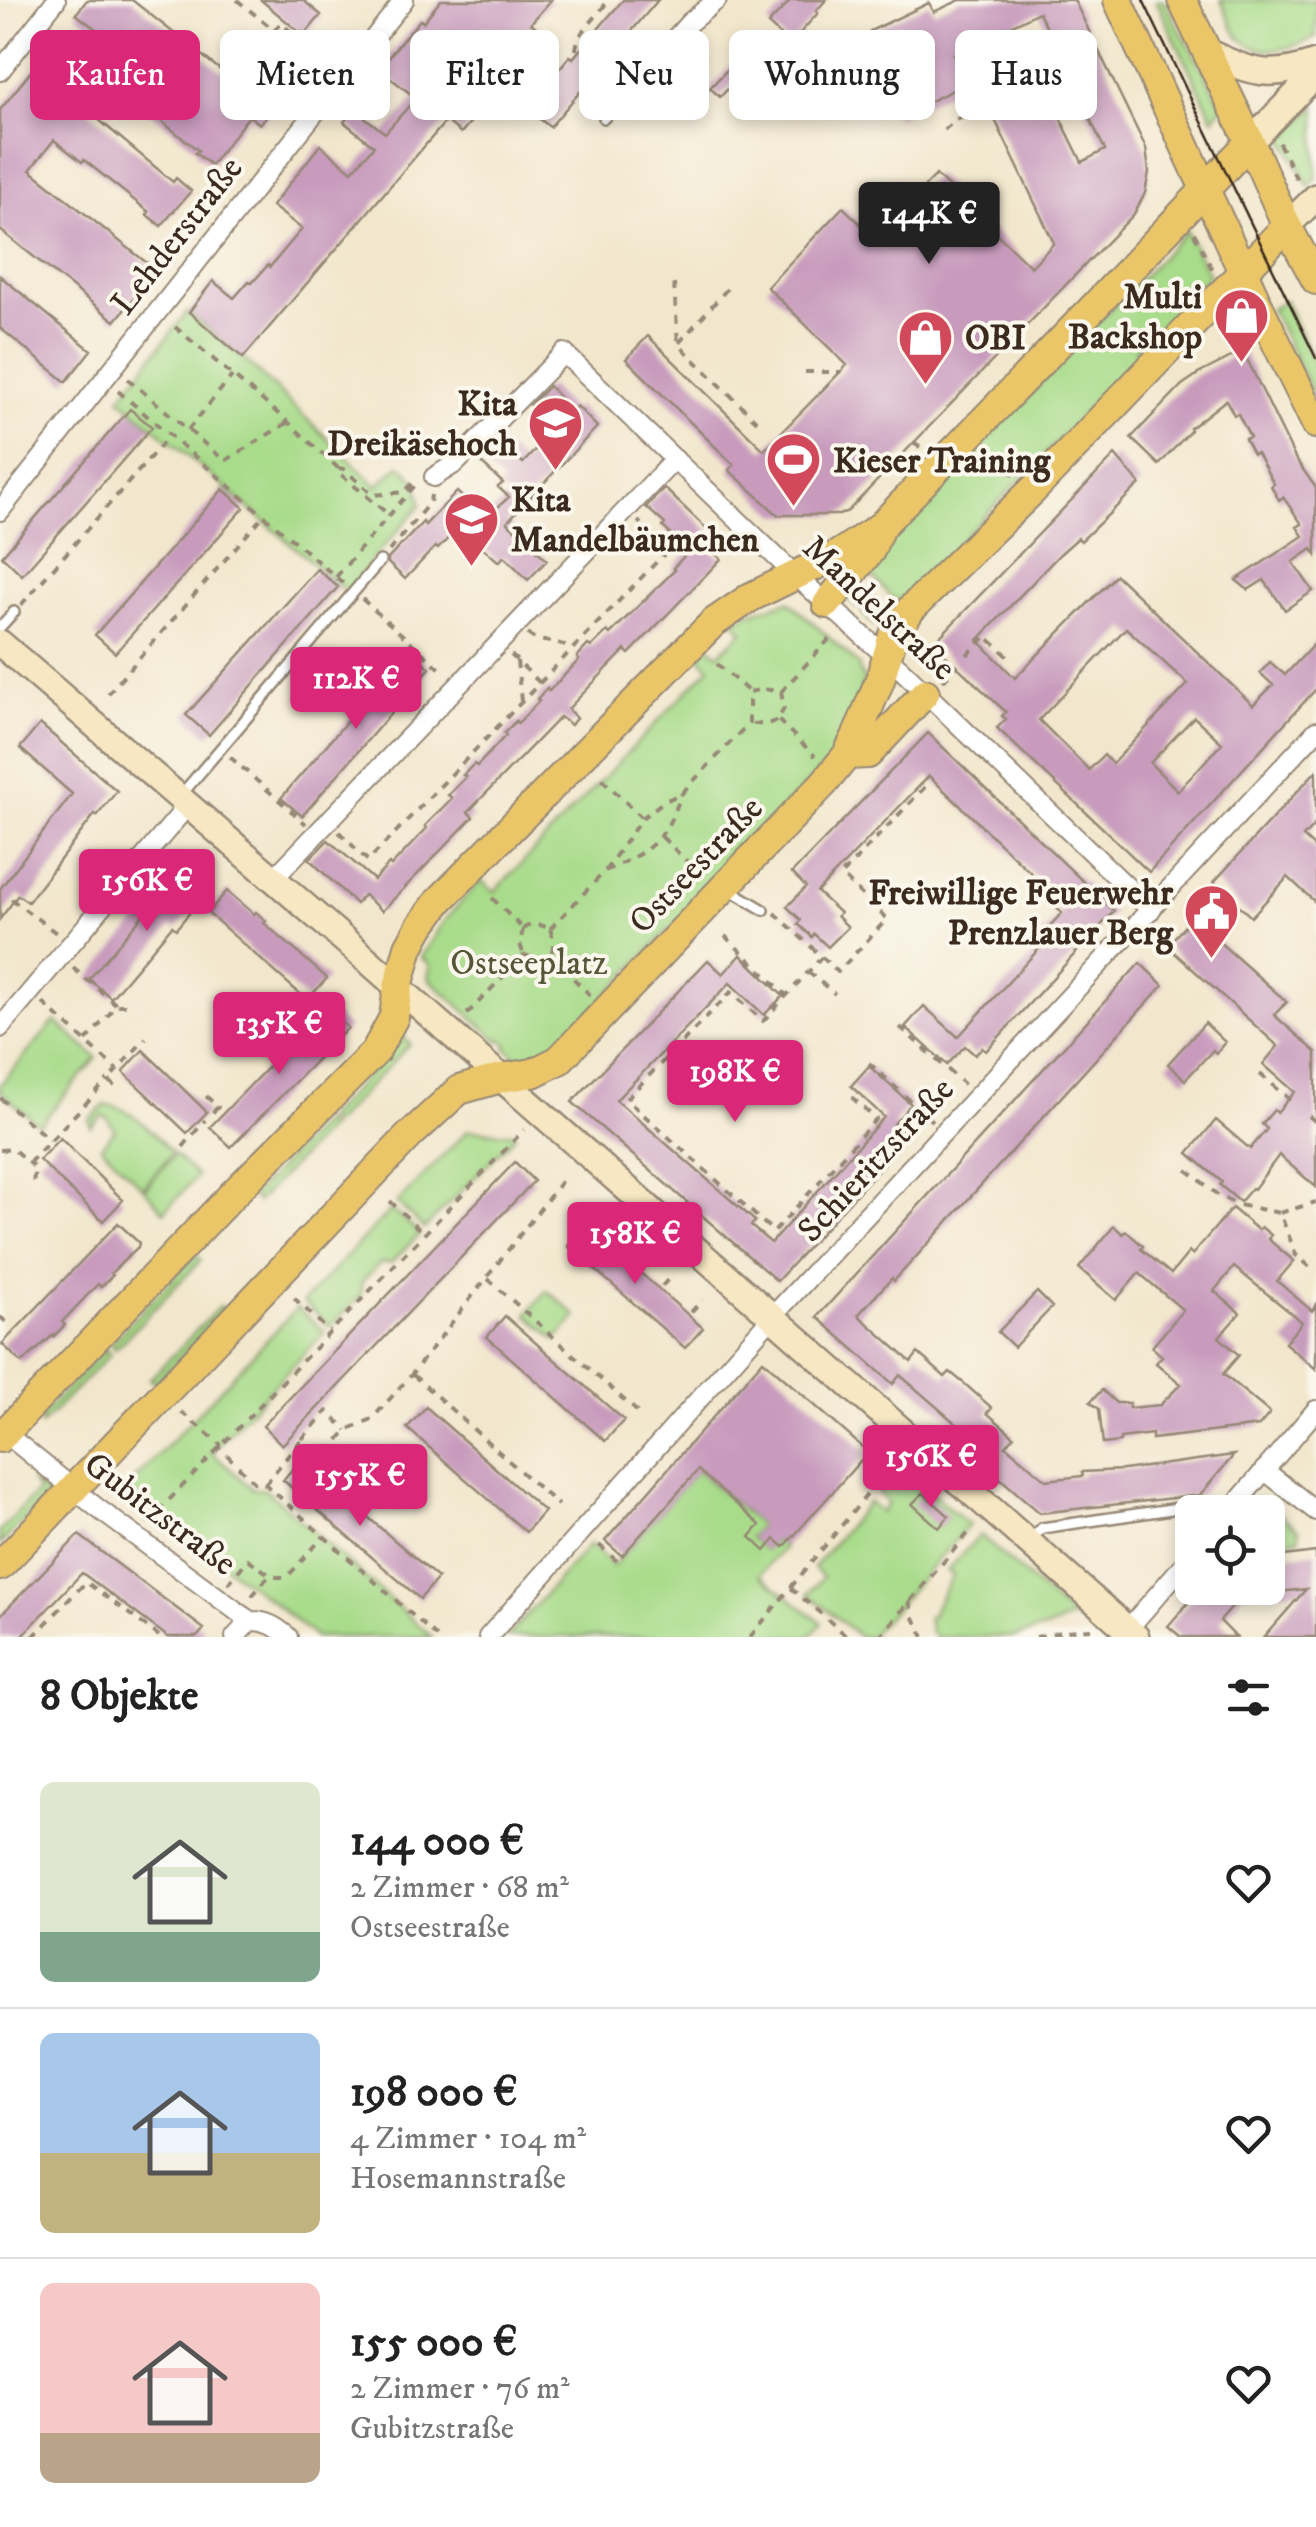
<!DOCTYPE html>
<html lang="de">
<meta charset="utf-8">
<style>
body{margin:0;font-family:"IM FELL DW Pica",serif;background:#f2f2f2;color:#222;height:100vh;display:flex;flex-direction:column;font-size:38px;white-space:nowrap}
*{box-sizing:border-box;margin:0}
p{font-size:32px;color:#767676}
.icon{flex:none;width:55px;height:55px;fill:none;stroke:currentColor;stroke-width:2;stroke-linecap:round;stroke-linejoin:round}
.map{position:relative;height:1637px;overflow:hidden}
.sheet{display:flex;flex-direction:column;background:#fff;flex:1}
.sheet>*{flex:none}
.banner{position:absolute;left:30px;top:30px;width:1258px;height:90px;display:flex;gap:20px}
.fabs{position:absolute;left:1175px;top:1495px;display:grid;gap:20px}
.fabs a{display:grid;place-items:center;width:110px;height:110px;border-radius:15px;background:#fff;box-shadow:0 5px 15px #0003;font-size:50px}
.price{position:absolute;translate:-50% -85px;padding:0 22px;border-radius:10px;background:#db2777;color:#fff;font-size:32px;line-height:65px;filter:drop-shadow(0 2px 5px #0008)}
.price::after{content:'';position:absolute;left:50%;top:60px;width:30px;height:22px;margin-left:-15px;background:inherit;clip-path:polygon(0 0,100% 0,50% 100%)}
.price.current{background:#222;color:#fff}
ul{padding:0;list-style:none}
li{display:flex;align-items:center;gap:30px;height:250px;padding:0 40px}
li+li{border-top:2px solid #e0e0e0}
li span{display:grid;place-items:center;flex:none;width:280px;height:200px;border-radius:15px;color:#555}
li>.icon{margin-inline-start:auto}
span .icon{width:120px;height:120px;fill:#fffc;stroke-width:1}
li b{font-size:42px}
h2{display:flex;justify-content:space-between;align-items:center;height:120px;padding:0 40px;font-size:42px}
.tag{padding:0 35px;border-radius:15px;background:#fff;box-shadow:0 5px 15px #0003;font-size:35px;line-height:90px}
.tag.current{background:#db2777;color:#fff}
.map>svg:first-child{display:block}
</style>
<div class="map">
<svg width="1316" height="1637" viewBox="0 0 1316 1637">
<rect width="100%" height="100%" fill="#fbf7ec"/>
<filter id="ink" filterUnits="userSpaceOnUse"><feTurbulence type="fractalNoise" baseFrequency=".01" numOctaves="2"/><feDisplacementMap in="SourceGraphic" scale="20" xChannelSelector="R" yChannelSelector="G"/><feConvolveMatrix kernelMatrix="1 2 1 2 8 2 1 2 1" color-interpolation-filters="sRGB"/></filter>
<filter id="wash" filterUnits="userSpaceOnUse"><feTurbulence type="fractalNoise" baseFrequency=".0048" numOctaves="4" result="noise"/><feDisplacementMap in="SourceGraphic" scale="40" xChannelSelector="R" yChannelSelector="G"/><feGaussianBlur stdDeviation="2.25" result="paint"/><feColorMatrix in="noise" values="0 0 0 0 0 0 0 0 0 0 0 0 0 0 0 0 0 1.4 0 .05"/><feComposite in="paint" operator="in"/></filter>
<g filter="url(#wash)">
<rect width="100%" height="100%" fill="#f2e7cd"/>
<!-- green -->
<path fill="#a8db8a" stroke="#728254" stroke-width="2.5" d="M1156,0h8c18,37 41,70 59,107l-10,11z
M1221,0h95v37c-22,11 -57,22 -77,0 -8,-9 -13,-26 -18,-37z
M1316,105v74l-7,8 -25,-48z
M1186,231l23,44 -52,62 -5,-4 -17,18 4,5 -235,244 -11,-1 -23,-25 -1,-13z
M1285,301l31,65v35l-45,-92z
M187,312l56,46 134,128 23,-21 17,16 4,24 -45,50 -28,38 -228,-195z
M853,579l36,36 -9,10 -7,-1 -11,-11 4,-5 -2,-4 -7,3 -14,-13z
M789,601l69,63 3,11 4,3 -30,77 -270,284 -33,23 -4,-4h-10l-12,-10 2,-3 -7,-6 -2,2 -71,-63 2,-13 -9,-8 22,-35 38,-42 13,12 216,-225 -13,-12 10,-10 12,9 24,-23 -9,-10 15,-8z
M55,1021l42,37 -58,67 -39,-34v-6z
M404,1037l6,7 -78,81 -6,-6z
M105,1105c28,1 48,29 67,48l-29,35 -42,-42 14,-16 -8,-12 -5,-3 -11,12 -2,-7z
M323,1122l6,6 -72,74 -5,-6z
M468,1130l44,3 3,3 -91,93 -27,-26z
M175,1155l22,21 -33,36 -19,-22 11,-16z
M391,1210l29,24 -29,29h-11l-19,20 1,12 -32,32 -27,-25z
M196,1255l5,5 -86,89 -5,-5z
M547,1290l30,26 -21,24 -29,-26z
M220,1306l6,4 -71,73 -5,-4z
M297,1308l28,24 -114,120 42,37h12l167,148h-117c-60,-53 -129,-95 -188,-149z
M105,1349l5,5 -69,71 1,-10z
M900,1466l69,59 -100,112h-9l-52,-43 15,-17 -10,-9 55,-66 13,11 7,-10 -10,-10z
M697,1470l63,55 -10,12 15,13 10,-11 9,8 -24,28 62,48 -12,14h-303l83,-93 23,22z
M31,1481l17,13 -48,51v-14l38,-40z
M1272,1507l27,23v9l-31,3 -1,-30z
M980,1535l93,83 -25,10 -35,9h-78l-5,-5 -2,-16 5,-1 2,-8 18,-32 -6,-4z"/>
<g id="blocks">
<!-- building -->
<path fill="#c89bbd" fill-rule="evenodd" d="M87,0h45l101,80 2,-3 14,10 40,-49 20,18 -42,51 4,3 -11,14 -11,-8 -38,49 -16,-12 3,-3 -66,-52 -2,2 -11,-8 23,-28 -66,-50z
M261,0h42l18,15 -15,18 -8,-2z
M441,0h110l-20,23 14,12 -84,98 -15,-12 -203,237 -54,-46 24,-31 21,17 15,-17 3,2 16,-18 2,2 32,-38 -30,-23 48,-61 32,26 22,-25 -30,-24 10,-13 31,24 31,-35 -37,-29 25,-31 16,-18 3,2z
M623,0h35l-108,127 -24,-19 44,-52 3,2z
M791,0h35l-10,11 2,2 -28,31 -22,-20z
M960,0h114l72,148 3,24 -4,21 -11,21 -286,297 -9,4h-61l-49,-45 5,-5 -108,-106 22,-23 116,114 83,-85 -80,-78 76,-80 32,31 61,-63 95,92 23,-24 -66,-138 53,-26 41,83 23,-12 -66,-138 -85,42 13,29 -71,35 -30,-60 14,-6 -10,-21 59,-28 5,9z
M751,44l10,10 -41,43 -10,-9z
M48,50l44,37 -13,16 94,79 3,-4 15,13 -30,35 -14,-11 2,-3 -65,-52 -2,2 -28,-22 -24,30 127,101 -42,50 -115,-91v-120z
M0,276l91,74 -25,32 -66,-54z
M1243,351l52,107 21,30v67l-4,-6 -19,13 20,29 -28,19 -21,-30 -16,10 -12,-10 67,-44 -6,-9 5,-3 -19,-27 -4,3 -8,-14 3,-2 -17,-31 -4,1 -8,-15 5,-2 -12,-23 -4,1 -8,-15 -36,28 1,2 -32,35 -28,-27 51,-53 16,-11z
M549,386l23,24 5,-4 20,21 -90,95 40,38 -19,20 -24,-24 -5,6 -40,-35 -21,22 -3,-2 -30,32 -17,-16v-4l35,-37 2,3 32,-33 21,20 2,-3 8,7 21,-19 -11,-10 5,-4 -25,-23 19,-20 26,23 32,-34 -25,-24z
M130,409l22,18 -130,148 -20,-19z
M1115,455l25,29 -59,57 -3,-3 -18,16 -82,86 37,38 101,-103 137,130 20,-20 -13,-12 10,-11 15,13 31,-33v47l-167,183 -152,-144 9,-9 -4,-3 4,-4 -73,-68zM1126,628l62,56 -76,80 -8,-9 -15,15 -50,-50zM1194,717l28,26 -44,48 -28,-28z
M664,488l47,45 -8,9 18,17 -92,95 -4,-4 -57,59 8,9 -5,7 -11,-8 -92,95 5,5 -91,94 -18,-16 -8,9 -47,-45 19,-19 46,40 15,-16 2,2 36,-38 -2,-2 27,-28 -4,-3 18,-18 -3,-2 11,-11 3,2 29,-31 -2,-2 12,-12 2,2 21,-22 -2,-2 10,-11 2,3 30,-31 -2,-3 11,-12 3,2 16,-16 3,3 65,-64 -2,-2 16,-17 -26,-24 2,-3 -19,-17z
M223,489l21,19 -129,145 -20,-18z
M317,569l21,18 -129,148 -23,-20z
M409,649l21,19 -128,148 -21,-18z
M40,724l77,67 -20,25 -2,-2 -67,88 -10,-7 -18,24v-30l72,-95 -52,-46z
M928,733l186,178 -128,140 -4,-3 -7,7 -10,-9 -18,19 -42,-38 19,-21 34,31 89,-97 -6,-5 21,-22 -20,-18 6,-6 -119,-113 -112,116 23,21 -3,3 11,11 -20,20 -14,-13 -2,3 -14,-13 3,-4 -14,-13 19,-20 -14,-14z
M1316,771v52l-13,14 13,12v54l-28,-26 -37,40 -37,-35z
M179,872l26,22 -29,35 -4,-3 -61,72 -22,-19z
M227,891l27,23 2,-2 10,9 -2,2 63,55 -20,22 -99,-87z
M1192,918l95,84 -13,13 42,37v135l-37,-32 -25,34 -2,-1 -12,14 -20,-17 2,-3 -34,-29 28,-33 34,29 17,-20 -5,-5 12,-14 3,2 18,-20 -32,-28 15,-18 -111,-100z
M741,955l42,41 -19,19 -34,-32 -114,117 139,121 -4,5 20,17 113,-126 -33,-31 18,-20 42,38 -17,20 10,10 -7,7 4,4 -124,136 -205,-179 136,-142 15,14z
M1140,963l23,22 -269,296 -2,-3 -34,37 53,47 7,-9 27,24 5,-5 16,13 26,23 -5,5 27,23 -8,10 40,34 37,-4 -1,-4 41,-2 111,-15 -34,40 -160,18 -54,-47 8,-10 -26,-22 -68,-59 -7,9 -76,-67z
M326,1007l22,21 -117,119 -21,-20z
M1205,1023l20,19 -9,11 -3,-3 -28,30 -17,-16z
M143,1050l64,62 -20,21 -64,-61z
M60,1138l63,62 -20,21 -64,-61z
M515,1162l19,19 -252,264 -19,-19z
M1232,1208l26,22 3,-3 10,8 -3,4 26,22 -17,20 35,30 4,-6v64l-31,-26 17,-21 -68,-55 -20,24 26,22 -21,24 20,18 -16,19 47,39 -11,13 -107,13v-5l-32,4v4l-17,2 -4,-35 -9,-7 12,-12 14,13h13v5l31,-3 21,-21 -25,-21 6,-7 -10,-9 31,-37 -44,-37 -23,27 -37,-32 35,-42 9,8 3,-3 17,15 -2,3 30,25 18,-22 3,3z
M118,1223l21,20 -1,4 -27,26 2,2 -12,12 -3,-3 -36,38 3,3 -12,12 -1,-1 -30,27 -20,-19z
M586,1225l117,103 -18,20 -117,-102z
M1037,1292l15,15 -38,40 -16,-15z
M505,1316l119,104 -19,21 -118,-104z
M763,1360l105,92 -84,95 -9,-8 -10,12 -15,-14 10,-12 -62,-55 -76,86 -17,-15z
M426,1407l118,104 -18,21 -119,-104z
M301,1459l137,119 -18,21 -137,-119z
M923,1493l26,23 -10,12 -27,-24z
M79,1535l125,94 -7,8h-29l-86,-64 -61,64h-21v-21z
M1316,1552v85h-52l42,-48 -38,4v-35z
M1201,1588h48l-29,33 16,16h-55l-13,-11z"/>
</g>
</g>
<g filter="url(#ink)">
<use href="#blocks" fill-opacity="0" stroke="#968876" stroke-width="2.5"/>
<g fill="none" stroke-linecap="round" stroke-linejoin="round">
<defs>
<path id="lane" d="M300,39l45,35
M604,118l15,-18
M0,627l14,-15
M181,795l199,-234
M727,888l37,22
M1030,1540l12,-12 136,-20 21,-1 7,5"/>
<path id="street" d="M0,71l56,-71
M619,100l71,-78 27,-22
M434,477l22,-14 108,-110 232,223 109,97 246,237
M0,511l404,-511
M273,879l402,-420
M0,1028l188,-223
M0,1429l96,78 154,114c16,-1 27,6 38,16
M1264,1470l52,41
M1229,1512l87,-102
M235,1637l15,-16
M488,1637l283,-319 545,-587
M1121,1637l71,-82"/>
<path id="secondary" d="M1207,52c44,20 61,28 109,11
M1250,142l66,-68
M1287,226l29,-29
M0,643l349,301 787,693"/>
<path id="primary" d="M1118,0l142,309 56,115
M1182,0l68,142 37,84 29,54
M827,604l43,-53 8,-19
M847,755l21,-1 57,-61
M0,1438l234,-245 141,-141 19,-35 4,-30 11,-40 11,-20 19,-26 274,-278 38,-26 88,-43 42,-28 213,-219 156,-165
M0,1566l410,-431 49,-45 42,-12 32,-5 26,-13 266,-278 22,-27 10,-20 23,-55 12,-41 19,-30 123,-120 253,-263"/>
</defs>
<!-- lane casing -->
<use href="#lane" stroke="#968876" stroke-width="14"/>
<!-- street casing -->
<use href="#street" stroke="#968876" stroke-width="22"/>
<!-- secondary casing -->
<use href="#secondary" stroke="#968876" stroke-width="30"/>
<!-- primary casing -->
<use href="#primary" stroke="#968876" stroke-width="32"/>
<!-- path -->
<path stroke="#968876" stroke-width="4" stroke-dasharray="8 8" stroke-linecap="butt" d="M237,0l37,30 7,-7 9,8
M576,50l2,-12 31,-38
M944,130c24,-23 33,-11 37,-50
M1279,143l20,41
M1194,233l18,36
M674,284l4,60
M727,289l-49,55 81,79
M175,327l113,95 50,46v4l51,43
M805,372h36
M128,379l97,82 62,-38
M118,391l225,192
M188,430l44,-54
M914,442l9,8
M977,460l38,14
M338,468l6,1 29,26 32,-3 9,-11 4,-1
M389,551l41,-49 1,-7
M336,577l81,-94
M362,599l82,73
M21,605l148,-169
M528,634c12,12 27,3 41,15
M511,655l29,28
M967,655l19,-19 25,23
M517,661l4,40
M717,664l32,28
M943,681l15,-17
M781,692l53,-58
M108,694l156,-179
M778,720l37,36
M230,757l76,67
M602,779l39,38
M339,832l29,29 301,-312 -31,-28
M662,837l40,39
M605,871c47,-21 59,-29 77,-78
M492,898l31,31
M11,899l48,36
M775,913l63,59 49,-53 -46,-44 85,-89
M523,929c8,-7 18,-5 27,0
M523,929l-3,15 3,9
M550,929l55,-58 37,-53 21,-16 19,-9 67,-70v-31l15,-3 17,3 3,16 -6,12 -14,5 -15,-2
M550,929l4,12 -3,15
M725,936l61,59
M524,955l13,4 14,-3
M551,956l39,39
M822,957l-59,64 -32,-29 -105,107 148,133 102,-113 -28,-25
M73,968l44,37
M808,972l27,22
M43,1003l74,67
M467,1014l57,-59
M900,1027l64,57
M86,1041l31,-36h10
M869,1063l63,58
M1260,1074l35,30
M115,1086l-7,-6 38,-42
M206,1096l12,11 -8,8
M0,1098l50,42
M1309,1116l7,6
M183,1147l22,-27
M0,1150l13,-1 22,19 -2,16
M29,1163l79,-83
M1187,1170l32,26 20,9 41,8 16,42 20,17
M390,1201l34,33
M1280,1213l36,-11
M604,1236l11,-14
M634,1261l10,-13
M488,1279l153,136
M662,1286l11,-12
M294,1298l36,34
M691,1312l11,-12
M0,1317l8,6
M413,1375l145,130
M181,1412l39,32v4l34,34 11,2 172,153
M302,1439l25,-28 20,19
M265,1484l36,-44 21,20 25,-30 25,-11 40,-45 152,-196
M147,1523l377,-393
M599,1545l18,16
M228,1584l20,-25 19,14 1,4
M791,1588l57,49
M252,1596l16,-19h19l37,-41
M909,1601l5,17 10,19
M33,1637l53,-55 73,54
M750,1637l148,-180
M879,1637l92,-107
M1036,1637l30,-6 25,-2"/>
<!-- lane -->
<use href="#lane" stroke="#fff" stroke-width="9"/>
<!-- street -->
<use href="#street" stroke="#fff" stroke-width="18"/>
<!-- secondary -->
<use href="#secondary" stroke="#f7e8c3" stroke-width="25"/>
<!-- primary -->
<use href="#primary" stroke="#ebc669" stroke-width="28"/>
<!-- tram -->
<path stroke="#3b2a1e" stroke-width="2.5" d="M1143,0l173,358"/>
</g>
</g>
<!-- icons -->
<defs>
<symbol id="shop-pin" viewBox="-11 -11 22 30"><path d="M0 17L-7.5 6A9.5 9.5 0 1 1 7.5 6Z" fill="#d1495b" stroke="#fbf7ec"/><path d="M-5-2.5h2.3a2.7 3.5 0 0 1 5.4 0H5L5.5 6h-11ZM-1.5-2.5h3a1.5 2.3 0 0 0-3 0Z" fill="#fff"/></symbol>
<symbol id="school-pin" viewBox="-11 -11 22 30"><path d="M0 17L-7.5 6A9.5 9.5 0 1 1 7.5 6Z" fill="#d1495b" stroke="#fbf7ec"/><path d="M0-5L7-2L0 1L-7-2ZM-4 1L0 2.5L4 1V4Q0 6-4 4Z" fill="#fff"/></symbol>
<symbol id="stadium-pin" viewBox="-11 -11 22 30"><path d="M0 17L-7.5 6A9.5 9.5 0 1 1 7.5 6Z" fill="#d1495b" stroke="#fbf7ec"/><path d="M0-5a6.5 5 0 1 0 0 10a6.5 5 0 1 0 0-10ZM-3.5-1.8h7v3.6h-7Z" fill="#fff"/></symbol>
<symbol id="civic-pin" viewBox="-11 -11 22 30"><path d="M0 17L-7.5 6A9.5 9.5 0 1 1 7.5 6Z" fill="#d1495b" stroke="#fbf7ec"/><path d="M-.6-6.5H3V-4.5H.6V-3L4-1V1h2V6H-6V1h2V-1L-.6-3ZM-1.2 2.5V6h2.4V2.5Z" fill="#fff"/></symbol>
</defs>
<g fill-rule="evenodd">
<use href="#shop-pin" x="1210" y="284" width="63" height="86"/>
<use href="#shop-pin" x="894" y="306" width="63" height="86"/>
<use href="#school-pin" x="524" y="392" width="63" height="86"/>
<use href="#stadium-pin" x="762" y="428" width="63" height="86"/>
<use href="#school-pin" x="440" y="488" width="63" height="86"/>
<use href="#civic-pin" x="1180" y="880" width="63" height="86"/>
</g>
<g text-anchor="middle" stroke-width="8" stroke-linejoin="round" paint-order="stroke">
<!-- street labels -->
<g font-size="35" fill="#3b2a1e" stroke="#fbf7ec">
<text transform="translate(176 235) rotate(-52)" y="12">Lehderstraße</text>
<text transform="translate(880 607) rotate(43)" y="12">Mandelstraße</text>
<text transform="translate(695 864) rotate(-46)" y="12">Ostseestraße</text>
<text transform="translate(875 1159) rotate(-47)" y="12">Schieritzstraße</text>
<text transform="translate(161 1513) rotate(37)" y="12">Gubitzstraße</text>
</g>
<!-- poi labels -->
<g font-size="35" font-weight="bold" fill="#3b2a1e" stroke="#fbf7ec" text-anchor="end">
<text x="1202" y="308">Multi<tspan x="1202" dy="40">Backshop</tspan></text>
<text x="965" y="349" text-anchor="start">OBI</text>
<text x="517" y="415">Kita<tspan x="517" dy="40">Dreikäsehoch</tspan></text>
<text x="833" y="472" text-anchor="start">Kieser Training</text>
<text x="511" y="511" text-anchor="start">Kita<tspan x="511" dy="40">Mandelbäumchen</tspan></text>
<text x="1173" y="904">Freiwillige Feuerwehr<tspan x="1173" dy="40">Prenzlauer Berg</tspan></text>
</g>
<!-- park labels -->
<g font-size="35" fill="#565639" stroke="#fbf7ec">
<text x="529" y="974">Ostseeplatz</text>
</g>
</g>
</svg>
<div class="fabs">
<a><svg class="icon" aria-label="locate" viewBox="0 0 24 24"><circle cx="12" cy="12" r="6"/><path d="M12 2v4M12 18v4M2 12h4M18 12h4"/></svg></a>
</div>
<b class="price current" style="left:929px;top:267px">144K €</b>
<b class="price" style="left:356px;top:732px">112K €</b>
<b class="price" style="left:147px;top:934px">156K €</b>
<b class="price" style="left:279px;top:1077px">135K €</b>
<b class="price" style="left:735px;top:1125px">198K €</b>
<b class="price" style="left:635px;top:1287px">158K €</b>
<b class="price" style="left:931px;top:1510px">156K €</b>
<b class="price" style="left:360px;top:1529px">155K €</b>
<div class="banner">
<a class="tag current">Kaufen</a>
<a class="tag">Mieten</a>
<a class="tag">Filter</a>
<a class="tag">Neu</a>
<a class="tag">Wohnung</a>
<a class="tag">Haus</a>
</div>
</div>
<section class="sheet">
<h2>8 Objekte<svg class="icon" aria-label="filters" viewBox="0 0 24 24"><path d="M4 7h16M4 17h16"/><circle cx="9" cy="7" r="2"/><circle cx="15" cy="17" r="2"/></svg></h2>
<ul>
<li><span style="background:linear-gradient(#dfe7d0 75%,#7fa58c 0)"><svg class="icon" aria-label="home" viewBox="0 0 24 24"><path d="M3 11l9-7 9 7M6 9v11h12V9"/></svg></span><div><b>144 000 €</b><p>2 Zimmer · 68 m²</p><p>Ostseestraße</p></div><svg class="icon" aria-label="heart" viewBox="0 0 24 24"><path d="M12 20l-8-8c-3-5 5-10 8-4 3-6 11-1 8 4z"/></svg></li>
<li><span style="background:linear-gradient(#a9c7e8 60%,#c2b280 0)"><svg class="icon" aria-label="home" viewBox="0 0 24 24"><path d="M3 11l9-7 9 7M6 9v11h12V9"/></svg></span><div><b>198 000 €</b><p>4 Zimmer · 104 m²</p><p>Hosemannstraße</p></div><svg class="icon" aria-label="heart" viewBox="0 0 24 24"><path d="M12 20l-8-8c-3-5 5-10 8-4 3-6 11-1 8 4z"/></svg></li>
<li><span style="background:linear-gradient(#f6c9c9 75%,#b9a48a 0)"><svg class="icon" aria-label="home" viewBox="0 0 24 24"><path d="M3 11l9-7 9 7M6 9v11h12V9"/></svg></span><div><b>155 000 €</b><p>2 Zimmer · 76 m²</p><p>Gubitzstraße</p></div><svg class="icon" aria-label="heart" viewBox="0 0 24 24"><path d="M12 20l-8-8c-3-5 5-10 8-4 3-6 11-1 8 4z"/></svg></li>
</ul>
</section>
